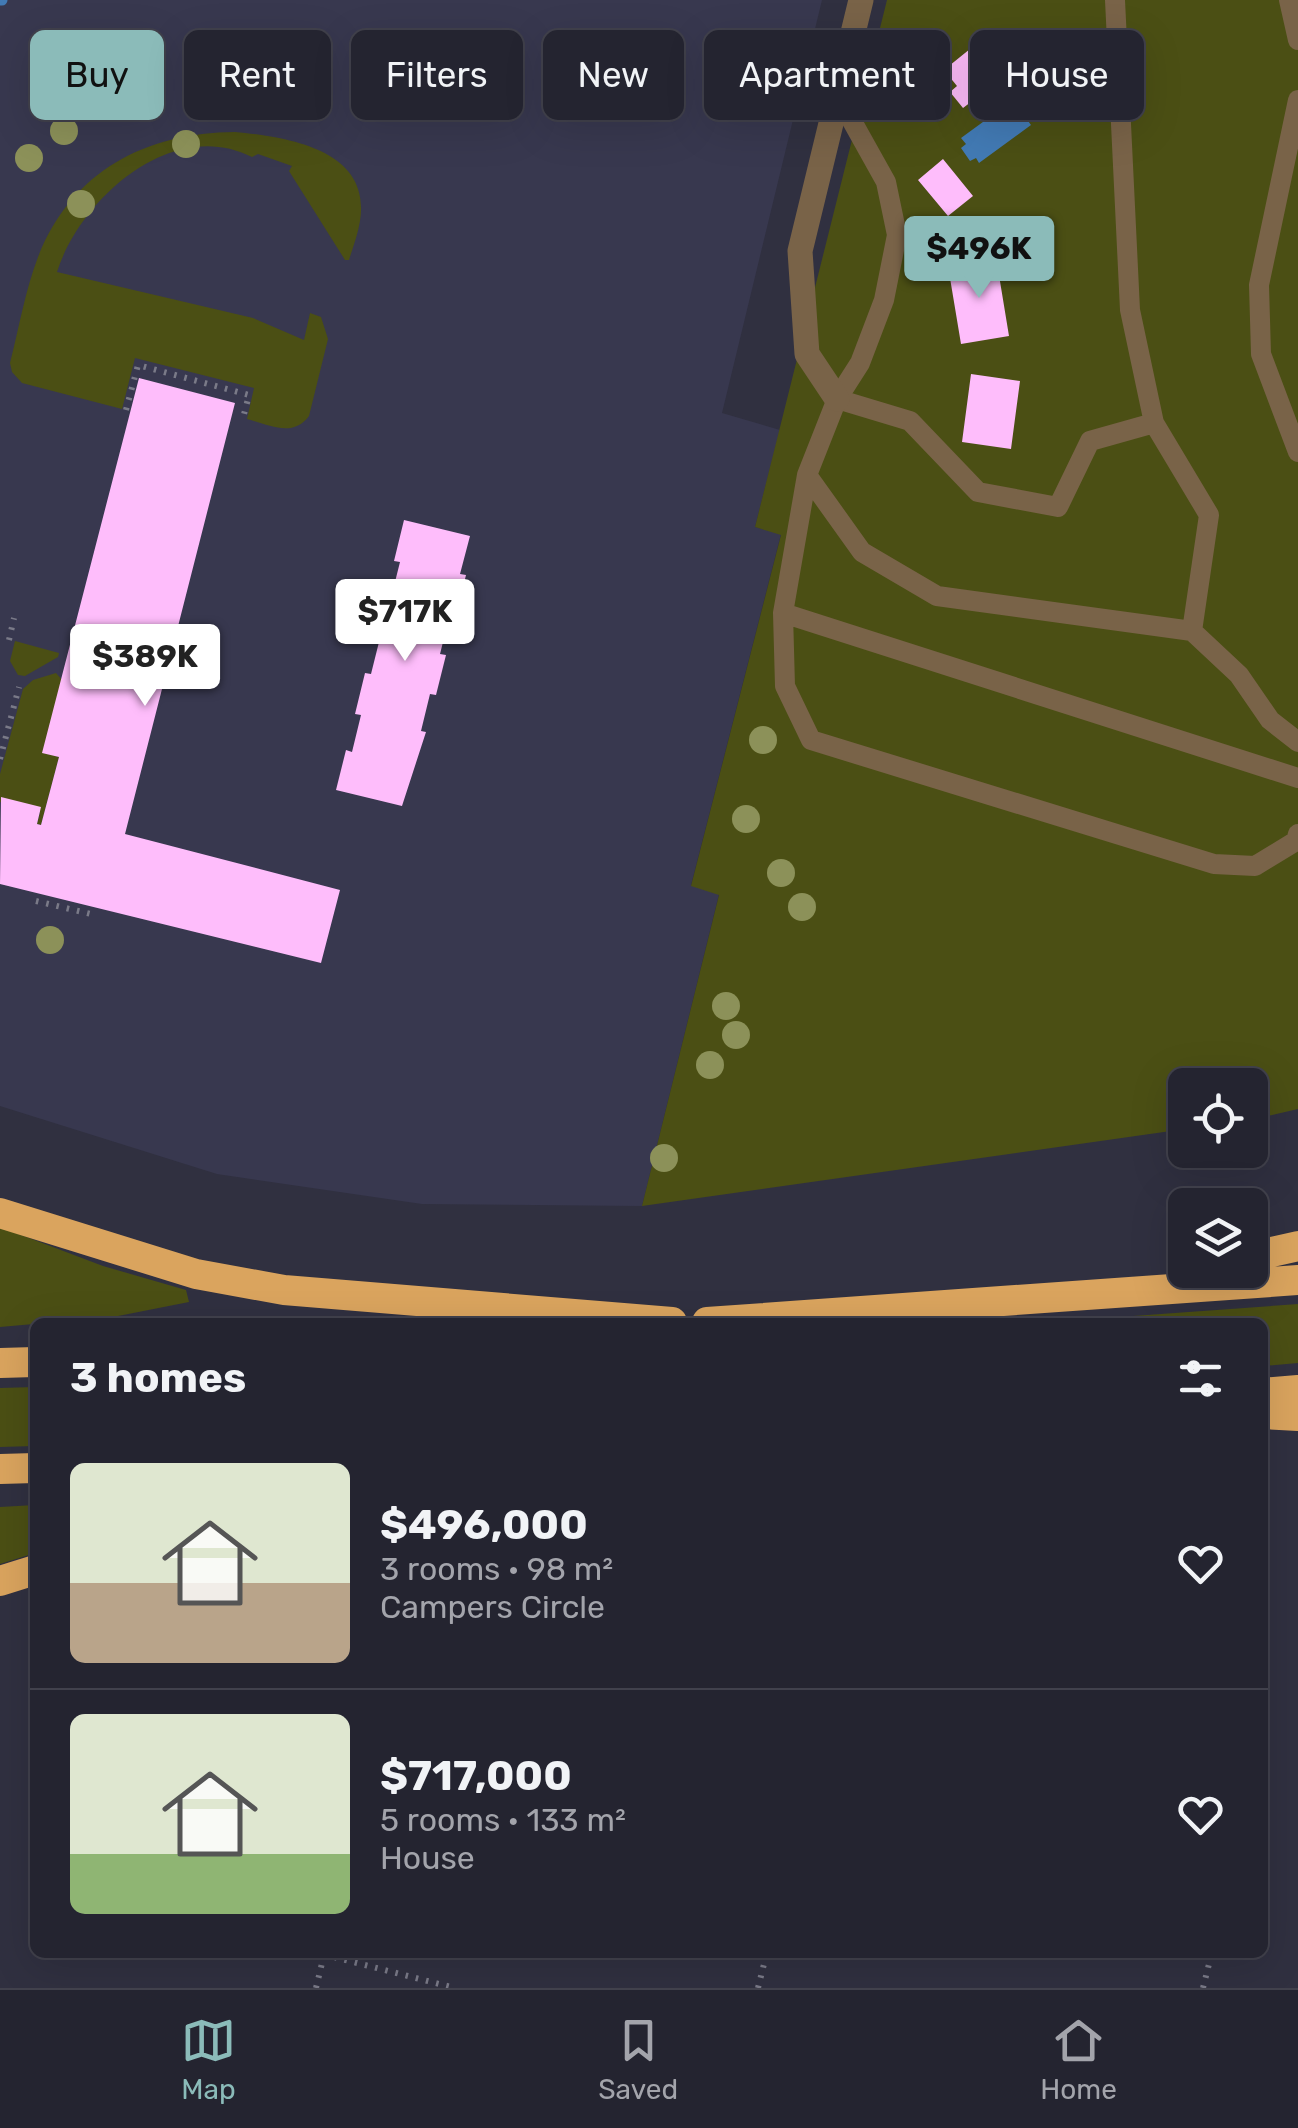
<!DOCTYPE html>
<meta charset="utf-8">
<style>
body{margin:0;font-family:Rubik,sans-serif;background:#2c2c38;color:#f1f3f6;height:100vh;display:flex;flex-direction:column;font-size:38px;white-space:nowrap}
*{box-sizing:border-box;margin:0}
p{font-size:32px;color:#a3a4ab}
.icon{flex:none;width:55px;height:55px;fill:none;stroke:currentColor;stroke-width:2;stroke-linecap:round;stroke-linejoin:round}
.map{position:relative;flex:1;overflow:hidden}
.details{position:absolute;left:30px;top:1318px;width:1238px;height:640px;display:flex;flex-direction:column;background:#242430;border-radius:15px;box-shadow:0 10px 40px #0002,0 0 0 2px #41414c}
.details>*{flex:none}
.hud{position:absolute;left:30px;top:30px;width:1240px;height:90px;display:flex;gap:20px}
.tools{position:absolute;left:1168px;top:1068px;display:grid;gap:20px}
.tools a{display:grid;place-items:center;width:100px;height:100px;border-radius:15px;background:#242430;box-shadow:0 10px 40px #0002,0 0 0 2px #41414c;font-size:50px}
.price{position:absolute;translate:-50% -85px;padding:0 22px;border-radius:10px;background:#fff;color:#222;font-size:32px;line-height:65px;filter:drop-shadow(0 2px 5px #0008)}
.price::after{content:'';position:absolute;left:50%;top:60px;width:30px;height:22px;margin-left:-15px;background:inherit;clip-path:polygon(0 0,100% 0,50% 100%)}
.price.current{background:#8bbbb9;color:#111}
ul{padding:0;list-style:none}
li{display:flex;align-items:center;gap:30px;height:250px;padding:0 40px}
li+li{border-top:2px solid #41414c}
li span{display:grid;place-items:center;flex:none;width:280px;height:200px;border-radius:15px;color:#555}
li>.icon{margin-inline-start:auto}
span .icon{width:120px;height:120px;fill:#fffc;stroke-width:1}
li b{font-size:42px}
h2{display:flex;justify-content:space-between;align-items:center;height:120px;padding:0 40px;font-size:42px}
.chip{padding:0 35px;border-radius:15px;background:#242430;box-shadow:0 10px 40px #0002,0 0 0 2px #41414c;font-size:35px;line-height:90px}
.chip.current{background:#8bbbb9;color:#111}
.tabs{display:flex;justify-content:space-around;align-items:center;height:140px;border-top:2px solid #41414c;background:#242430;font-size:28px;color:#a3a4ab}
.tabs a{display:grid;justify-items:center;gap:5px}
.tabs .current{color:#8bbbb9}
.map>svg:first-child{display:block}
</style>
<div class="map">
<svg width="1298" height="1988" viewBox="0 0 1298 1988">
<rect width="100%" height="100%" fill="#303040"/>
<!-- built -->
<path fill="#38384f" d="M0,0h822l-100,413 58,17 -25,97 26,7 -90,351 28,9 -77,312 -220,-2 -205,-30 -217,-68z"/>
<!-- green -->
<path fill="#4b4f14" d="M887,0h411v1109l-48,11v-35h-65v44l-543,77 77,-311 -28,-9 90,-351 -26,-8z
M235,132c51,5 137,17 125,89 -2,13 -7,26 -11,39h-4l-56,-89 3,-5 -34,-12 -6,3c-80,-41 -172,42 -195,115l196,46 51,22 6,-27 11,4 7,22 -19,77c-16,22 -40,9 -62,3l7,-31 -119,-30 -13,51 -100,-26 -10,-11 -2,-9c9,-35 15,-72 28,-106 34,-86 107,-124 197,-125z
M15,641l44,12 -1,4 -33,19 -7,-1 -8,-14z
M56,673l7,8 -17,72 13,4 -18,68 -4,-1 3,-11 -40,-11v-28l23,-85 10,-9z
M0,1227l103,39 83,24 3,12 -76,15 -113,10z
M1298,1304v59l-35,3 -1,-44h-212z
M35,1387v59l-35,1v-59z
M35,1505v48l-35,11v-57z"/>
<!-- water -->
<path fill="#427ab4" d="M1013,100l18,25 -52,38 -3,-5 -6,3 -9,-13 5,-4 -5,-6z"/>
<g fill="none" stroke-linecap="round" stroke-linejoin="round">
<!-- stream -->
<path stroke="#427ab4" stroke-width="11" d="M0,0h2"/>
</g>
<!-- building -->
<path fill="#febdfb" d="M986,36l27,34 -50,38 -13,-16 7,-6 -13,-16z
M943,159l30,37 -25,20 -30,-36z
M996,257l13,79 -48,8 -13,-78z
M971,374l49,7 -9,68 -49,-7z
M139,378l96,25 -110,431 215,56 -19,73 -321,-79 1,-87 40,10 -4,17 4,1 18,-68 -17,-4z
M404,520l66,16 -10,38 6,1 -11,44 -6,-1 -9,36 6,1 -10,40 -6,-1 -9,37 5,1 -24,74 -66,-16 10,-40 6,2 9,-37 -6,-1 10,-41 6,1 9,-36 -5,-2 9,-40 7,2 9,-36 -6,-1z"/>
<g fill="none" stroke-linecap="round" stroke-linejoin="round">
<!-- path -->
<path stroke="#7a7a88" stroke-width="6" stroke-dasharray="2.5 8" stroke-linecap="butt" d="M126,410l12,-45 111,30 -6,23
M9,640l5,-22
M0,759l19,-72
M36,901l59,14
M314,1952l141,36
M316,1988l8,-33
M758,1988l9,-36
M1203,1988l9,-36"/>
<!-- service -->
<path stroke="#796348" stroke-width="20" d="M1115,0l15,310 24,113 55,92 -17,116 47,44 31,45 28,22
M1289,0l9,40
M838,96l48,86 11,53 -13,65 -24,63 -23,36 -30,76 -24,138 2,73 26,54 403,124 41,2 41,-25 2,-7
M1298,100l-39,185 2,69 37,98
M837,399l73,22 68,71 80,15 32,-66 64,-18
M807,475l55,77 75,44 255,35
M783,613l515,165"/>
<!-- minor -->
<path stroke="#796348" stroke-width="25" d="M837,399l-30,-45 -7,-103 61,-251"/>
<!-- motorway -->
<path stroke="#daa45e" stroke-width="30" d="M0,1213l196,61 88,16 388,32
M1250,1257l48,-11
M707,1322l591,-42
M0,1363l35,-1
M1262,1393l36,-3
M1262,1414l36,2
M0,1469l35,-1
M0,1581l35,-11"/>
</g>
<!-- trees -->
<g fill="#8c9159">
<circle cx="107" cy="81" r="14"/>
<circle cx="293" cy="85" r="14"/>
<circle cx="364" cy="104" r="14"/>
<circle cx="64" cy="131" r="14"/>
<circle cx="186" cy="144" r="14"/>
<circle cx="29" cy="158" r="14"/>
<circle cx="81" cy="204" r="14"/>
<circle cx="763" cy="740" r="14"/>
<circle cx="746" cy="819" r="14"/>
<circle cx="781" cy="873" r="14"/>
<circle cx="802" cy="907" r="14"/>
<circle cx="50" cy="940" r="14"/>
<circle cx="726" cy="1006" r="14"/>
<circle cx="736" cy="1035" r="14"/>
<circle cx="710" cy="1065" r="14"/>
<circle cx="664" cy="1158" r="14"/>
</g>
</svg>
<div class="tools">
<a><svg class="icon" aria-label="locate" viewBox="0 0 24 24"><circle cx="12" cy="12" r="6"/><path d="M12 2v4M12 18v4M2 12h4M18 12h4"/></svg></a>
<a><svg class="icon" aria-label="layers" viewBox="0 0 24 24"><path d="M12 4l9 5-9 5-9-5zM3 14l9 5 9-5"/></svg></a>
</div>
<b class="price current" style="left:979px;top:301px">$496K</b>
<b class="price" style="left:405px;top:664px">$717K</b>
<b class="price" style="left:145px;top:709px">$389K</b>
<div class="hud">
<a class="chip current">Buy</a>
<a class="chip">Rent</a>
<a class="chip">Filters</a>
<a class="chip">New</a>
<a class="chip">Apartment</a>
<a class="chip">House</a>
</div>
<section class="details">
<h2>3 homes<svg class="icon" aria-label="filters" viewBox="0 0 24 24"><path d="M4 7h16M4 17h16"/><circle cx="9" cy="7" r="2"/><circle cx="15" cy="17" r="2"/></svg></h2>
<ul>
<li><span style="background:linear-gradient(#dfe7d0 60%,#b9a48a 0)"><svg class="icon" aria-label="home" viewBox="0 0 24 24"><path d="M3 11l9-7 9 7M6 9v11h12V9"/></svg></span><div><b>$496,000</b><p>3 rooms · 98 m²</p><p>Campers Circle</p></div><svg class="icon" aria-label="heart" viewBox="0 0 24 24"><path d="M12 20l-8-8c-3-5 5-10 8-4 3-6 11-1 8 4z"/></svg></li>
<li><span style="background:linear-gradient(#dfe7d0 70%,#8fb573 0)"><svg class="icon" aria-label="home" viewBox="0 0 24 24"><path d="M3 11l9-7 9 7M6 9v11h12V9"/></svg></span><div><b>$717,000</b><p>5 rooms · 133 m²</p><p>House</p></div><svg class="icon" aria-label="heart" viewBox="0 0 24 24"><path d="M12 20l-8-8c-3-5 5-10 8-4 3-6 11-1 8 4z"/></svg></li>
</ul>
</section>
</div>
<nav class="tabs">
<a class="current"><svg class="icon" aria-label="map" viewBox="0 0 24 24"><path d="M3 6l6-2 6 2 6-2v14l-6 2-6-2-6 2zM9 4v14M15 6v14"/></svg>Map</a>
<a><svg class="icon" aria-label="saved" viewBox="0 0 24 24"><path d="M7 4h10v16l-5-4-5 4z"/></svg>Saved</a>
<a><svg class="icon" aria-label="home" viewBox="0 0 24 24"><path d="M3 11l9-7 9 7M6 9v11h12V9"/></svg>Home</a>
</nav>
